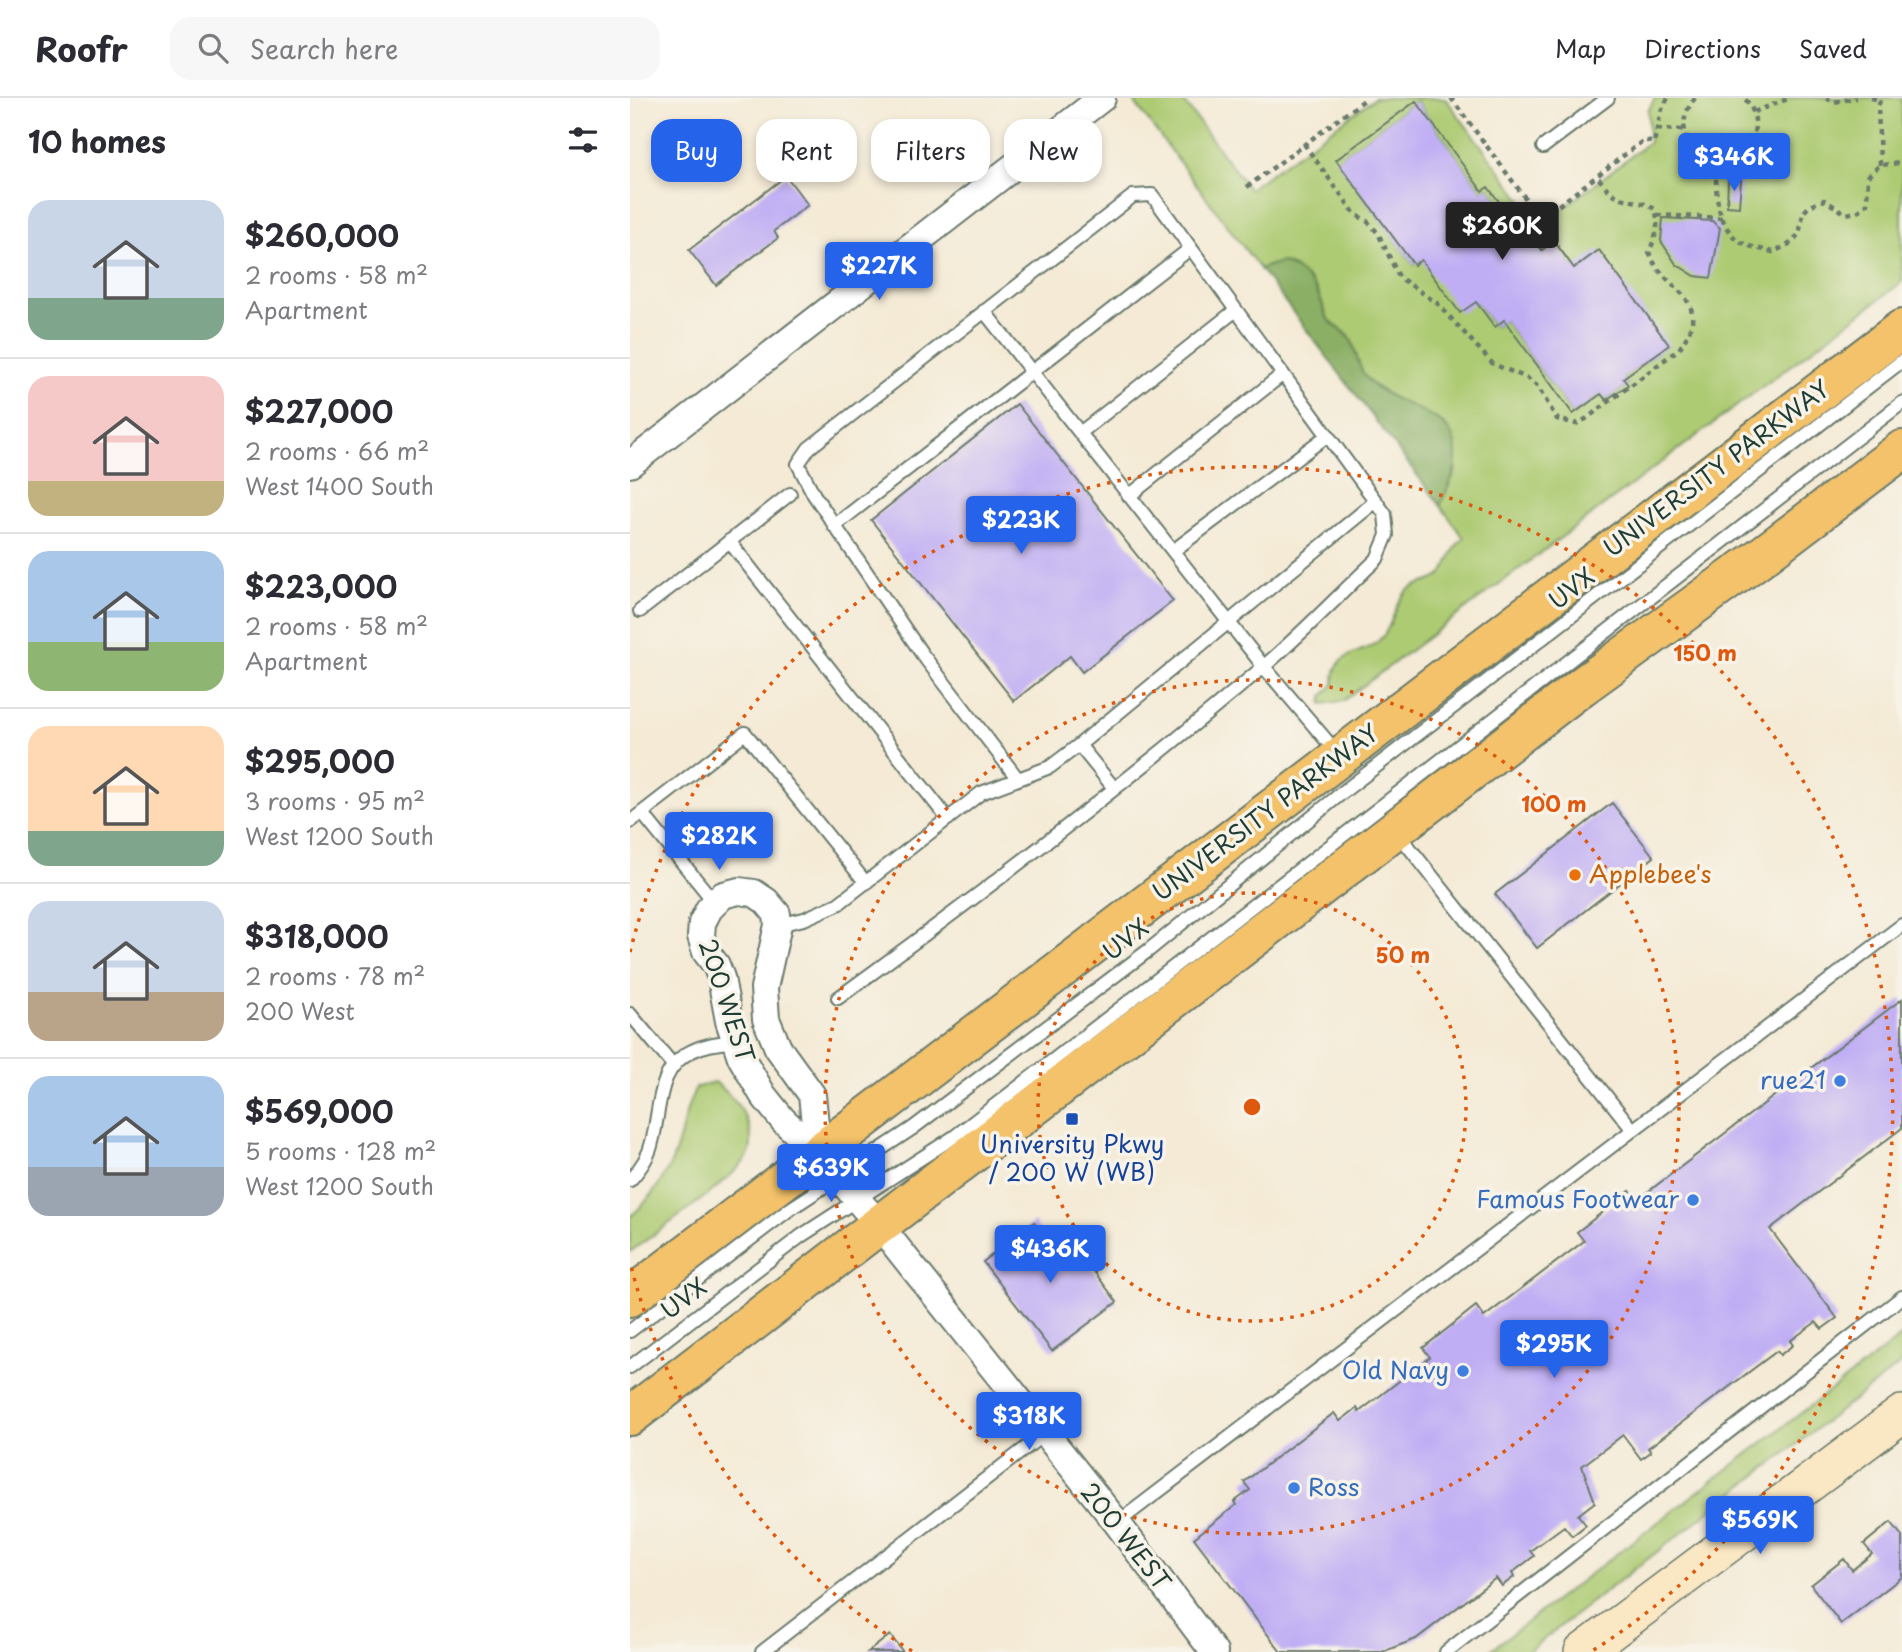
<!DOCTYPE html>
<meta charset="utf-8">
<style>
body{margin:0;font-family:"Playpen Sans",sans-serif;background:#f7f7f7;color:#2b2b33;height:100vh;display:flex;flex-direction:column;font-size:26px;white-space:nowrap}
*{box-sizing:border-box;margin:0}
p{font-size:23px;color:#7c7c81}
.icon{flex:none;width:38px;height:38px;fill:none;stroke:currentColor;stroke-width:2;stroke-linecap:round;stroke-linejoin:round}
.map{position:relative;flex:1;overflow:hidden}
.sheet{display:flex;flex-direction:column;background:#fff;width:630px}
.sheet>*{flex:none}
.top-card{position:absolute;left:21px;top:21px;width:665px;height:63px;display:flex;gap:14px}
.price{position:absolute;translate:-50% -60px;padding:0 16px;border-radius:7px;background:#2563eb;color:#fff;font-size:23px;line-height:46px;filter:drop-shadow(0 2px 4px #0008)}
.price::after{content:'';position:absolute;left:50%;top:42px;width:21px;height:16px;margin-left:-10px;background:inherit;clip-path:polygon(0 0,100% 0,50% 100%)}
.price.selected{background:#222;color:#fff}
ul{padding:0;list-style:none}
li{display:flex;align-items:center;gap:21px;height:175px;padding:0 28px}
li+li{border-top:2px solid #e1e1e2}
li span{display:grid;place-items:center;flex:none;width:196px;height:140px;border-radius:21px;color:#555}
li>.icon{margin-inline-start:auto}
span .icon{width:84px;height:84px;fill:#fffc;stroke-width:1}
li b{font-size:30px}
h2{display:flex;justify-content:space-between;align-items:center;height:84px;padding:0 28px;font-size:30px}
.tag{padding:0 24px;border-radius:21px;background:#fff;box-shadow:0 4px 10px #0003;font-size:24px;line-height:63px}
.tag.selected{background:#2563eb;color:#fff}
header{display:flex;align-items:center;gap:42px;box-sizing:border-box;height:98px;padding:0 35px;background:#fff;border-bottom:2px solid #e1e1e2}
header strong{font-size:33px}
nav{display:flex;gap:38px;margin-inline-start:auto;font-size:24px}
.search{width:490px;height:63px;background:#f7f7f7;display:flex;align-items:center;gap:18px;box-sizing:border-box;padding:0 24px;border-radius:21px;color:#7c7c81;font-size:26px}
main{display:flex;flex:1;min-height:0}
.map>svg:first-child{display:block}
</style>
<header>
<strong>Roofr</strong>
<div class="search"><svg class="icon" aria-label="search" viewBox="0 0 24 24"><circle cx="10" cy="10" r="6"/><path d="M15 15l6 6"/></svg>Search here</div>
<nav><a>Map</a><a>Directions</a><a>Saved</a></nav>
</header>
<main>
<section class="sheet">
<h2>10 homes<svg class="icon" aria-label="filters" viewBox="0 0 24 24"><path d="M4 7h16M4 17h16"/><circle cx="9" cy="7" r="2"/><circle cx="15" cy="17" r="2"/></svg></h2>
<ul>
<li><span style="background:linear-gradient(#c9d6e8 70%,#7fa58c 0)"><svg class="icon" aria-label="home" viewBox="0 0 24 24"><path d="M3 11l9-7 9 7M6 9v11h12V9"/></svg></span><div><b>$260,000</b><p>2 rooms · 58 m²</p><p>Apartment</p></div></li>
<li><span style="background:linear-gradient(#f6c9c9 75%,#c2b280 0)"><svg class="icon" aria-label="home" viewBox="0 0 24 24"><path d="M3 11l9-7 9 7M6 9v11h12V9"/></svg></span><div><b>$227,000</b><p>2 rooms · 66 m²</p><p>West 1400 South</p></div></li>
<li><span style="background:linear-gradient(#a9c7e8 65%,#8fb573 0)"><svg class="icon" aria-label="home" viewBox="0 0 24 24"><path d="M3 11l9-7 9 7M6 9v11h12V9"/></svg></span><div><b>$223,000</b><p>2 rooms · 58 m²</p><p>Apartment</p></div></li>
<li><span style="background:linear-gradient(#ffd9b3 75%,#7fa58c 0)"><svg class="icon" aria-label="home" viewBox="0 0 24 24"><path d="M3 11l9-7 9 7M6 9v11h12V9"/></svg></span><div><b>$295,000</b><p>3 rooms · 95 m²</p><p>West 1200 South</p></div></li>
<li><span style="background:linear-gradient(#c9d6e8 65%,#b9a48a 0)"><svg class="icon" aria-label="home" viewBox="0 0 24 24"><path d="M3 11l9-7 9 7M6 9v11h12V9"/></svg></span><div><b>$318,000</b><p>2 rooms · 78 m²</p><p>200 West</p></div></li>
<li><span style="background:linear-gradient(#a9c7e8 65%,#9aa5b1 0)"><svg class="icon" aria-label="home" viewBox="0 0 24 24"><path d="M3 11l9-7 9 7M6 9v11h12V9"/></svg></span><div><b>$569,000</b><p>5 rooms · 128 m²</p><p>West 1200 South</p></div></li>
</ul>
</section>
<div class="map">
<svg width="1272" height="1554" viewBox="0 0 1272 1554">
<rect width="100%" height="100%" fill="#f7f3e8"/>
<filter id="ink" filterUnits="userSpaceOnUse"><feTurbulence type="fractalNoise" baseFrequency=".0143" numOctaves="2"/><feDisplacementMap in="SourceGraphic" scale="14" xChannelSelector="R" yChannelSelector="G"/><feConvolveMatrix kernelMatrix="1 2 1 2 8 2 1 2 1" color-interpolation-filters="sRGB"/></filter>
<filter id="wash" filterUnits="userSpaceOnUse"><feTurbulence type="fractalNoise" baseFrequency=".00686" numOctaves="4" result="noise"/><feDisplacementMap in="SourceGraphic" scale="28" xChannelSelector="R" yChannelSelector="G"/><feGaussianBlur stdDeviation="1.57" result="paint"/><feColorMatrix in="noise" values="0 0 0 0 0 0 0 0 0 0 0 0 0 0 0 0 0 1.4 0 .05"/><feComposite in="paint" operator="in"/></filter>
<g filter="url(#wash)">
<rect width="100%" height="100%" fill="#f4ead5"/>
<!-- green -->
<path fill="#adcb73" stroke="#668454" stroke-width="2" d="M508,0h43l68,91 126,-91h70l77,102 -16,11 -18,-24 -6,4 -66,-90 -79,59 77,105 7,-5 55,42 19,25 9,-7 69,94 28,-20 6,6 21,-15 -5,-7 45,-33 -94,-77 -20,-27 -12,9 -12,-16 119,-92 -1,-31 7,-13h247v184l-559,419 -21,3 1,-8 11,-12c-2,-37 33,-26 50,-49 10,-14 11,-32 23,-44 10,-9 26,-8 34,-16 9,-12 11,-28 23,-37l-24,-33 16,-35 -57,-69 -30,-19 -10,-13 -7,-27 -4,-7 -20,-16 -11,-29 -9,-11 -14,-12 -14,-5 -20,7 -125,-166z
M85,984c21,17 41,40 35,69 -3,20 -99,85 -120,101v-35c21,-18 41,-46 48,-73 6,-19 8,-40 19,-57z
M1272,1238v27l-375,289h-39z"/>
<!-- forest -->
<path fill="#8aaf65" stroke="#54764c" stroke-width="2" d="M650,164c20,7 34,19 41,39 3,6 4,14 8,19 7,9 19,11 23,22 8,21 7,35 29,49 20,14 66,23 73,49 7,24 -4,44 -14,65l-180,-236z"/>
<g id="blocks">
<!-- building -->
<path fill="#c0aef4" d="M786,3l66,90 6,-4 18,24 9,-6 12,17 -4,3 19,25 12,-9 20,27 25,-18 70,95 -46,33 5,7 -22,15 -5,-6 -28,20 -69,-94 -9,7 -19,-25 -16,11 -39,-53 -7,5 -78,-105z
M156,78l22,29 -34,26 4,7 -62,47 -27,-35z
M1098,82h13l-2,27 -12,-1z
M1033,120l49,3 8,7 -9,50 -16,-2 -19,-12 -15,-23z
M387,306l156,197 -91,71 -12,-16 -56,45 -143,-181z
M982,705l42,54 -117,91 -42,-54z
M1272,901v129l-132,101 67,89 -15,11 -6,-7 -26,19 3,4 -13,10 -3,-4 -129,97 3,4 -10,7 -18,-24 -41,31 13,36 -17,13 8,10 -14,11 -8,-10 -34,25 4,5 -22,17 2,4 -12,9 -6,-8 -80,61 -34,13h-101l-87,-114 42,-33 -2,-3 16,-12 -6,-8 90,-69 6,8 17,-13 2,4 71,-55 -7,-9 53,-42 8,11 100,-76 -7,-9 53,-41 7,9z
M404,1124l21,28 14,-12 48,64 -65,49 -69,-89z
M1261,1424l11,14v41l-61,47 -30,-39 33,-26 8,11 20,-16 -8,-10z
M260,1537l13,17h-35z"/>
</g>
</g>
<g filter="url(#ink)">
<use href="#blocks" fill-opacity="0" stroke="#6a7a6c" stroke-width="2"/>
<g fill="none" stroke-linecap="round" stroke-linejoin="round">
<defs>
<path id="lane" d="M913,49l65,-49
M354,213l280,356 74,87
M450,335l156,-123
M499,398l154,-122
M204,428l357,-278
M99,443l219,278
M543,453l155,-116
M10,513l150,-117
M484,690l-35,-43 297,-244
M12,715l73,90
M0,724l115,-89 121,150
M767,734l236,298
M148,827l26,-6 34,-15 143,-111 69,-26 29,-22
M208,900c145,-105 287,-214 424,-330 40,-34 77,-73 115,-109l10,-24 -2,-21 -233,-319 -19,1 -324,252 -11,16 16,31 108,159 96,125
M0,916l43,51
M0,1082c10,-11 19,-23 22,-38 9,-33 4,-74 40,-91 14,-7 28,-8 43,-10
M0,1233l160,-122 123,-81 236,-178 194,-158 559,-431
M0,1269l171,-131 153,-99 948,-734
M487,1425l785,-598
M132,1554l282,-218
M816,1554l456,-355"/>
<path id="street" d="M0,366l472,-366
M188,1055l-6,-58 -34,-47 -12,-29 -2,-31 14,-63 -1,-11 -11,-13 -12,-8 -15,-2 -16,4 -14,14 -7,14 -1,13 5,16 10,13 5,13 8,43 12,36 22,38 20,25 35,33 61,72 238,298 97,129"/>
<path id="secondary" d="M953,1554l319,-238"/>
<path id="primary" d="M0,1199l1272,-968
M0,1318l951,-729 185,-134 136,-103"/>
</defs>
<!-- lane casing -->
<use href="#lane" stroke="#6a7a6c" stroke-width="16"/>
<!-- street casing -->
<use href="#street" stroke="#6a7a6c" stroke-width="30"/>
<!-- secondary casing -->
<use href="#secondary" stroke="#6a7a6c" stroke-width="40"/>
<!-- primary casing -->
<use href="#primary" stroke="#6a7a6c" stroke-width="42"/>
<!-- path -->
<path stroke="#6a7a6c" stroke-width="4.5" stroke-dasharray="5 5" stroke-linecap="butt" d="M821,0l86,116
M1065,0c-42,53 52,89 60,29 1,-11 -3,-21 -11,-29
M1196,0l8,4 22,-4
M1241,0l10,2
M1124,14l36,-14
M1027,31l27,1
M674,46l51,70 12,7 11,12 21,44 38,26 56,61 34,14 11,9 19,32 19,5 10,-5 93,-70c38,-53 -16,-57 -30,-97 7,-16 11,-27 6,-43 -13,-8 -19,-6 -33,-11 -11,-3 -18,-13 -25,-22
M1088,61c-4,26 -3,61 18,80 10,8 25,10 37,13 6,-3 15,-6 20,-11 17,-18 -3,-30 31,-41l23,14 12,-3 8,-7 1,-28 12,-11 22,-2
M1250,67l-2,-59 3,-8
M617,89l120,-89
M892,114l24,3 98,-75 10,3 7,-32 7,-13
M1027,117l65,3"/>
<!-- lane -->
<use href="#lane" stroke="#fff" stroke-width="12"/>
<!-- street -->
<use href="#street" stroke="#fff" stroke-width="26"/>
<!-- secondary -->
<use href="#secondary" stroke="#fae7c3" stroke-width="37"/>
<!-- primary -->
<use href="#primary" stroke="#f3c26a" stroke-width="38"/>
</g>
</g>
<!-- distance rings -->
<g fill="none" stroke="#de580e" stroke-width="3.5" stroke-dasharray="3.5 7">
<circle cx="622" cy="1009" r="214"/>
<circle cx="622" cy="1009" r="427"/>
<path d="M282 1553A641 641 0 0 1 0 1164M0 854A641 641 0 1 1 962 1553"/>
</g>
<!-- markers -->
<circle fill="#e8710a" stroke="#f7f3e8" stroke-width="2.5" cx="945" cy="777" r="7"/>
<g fill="#3f7fe0" stroke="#f7f3e8" stroke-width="2.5">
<circle cx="1210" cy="983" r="7"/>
<circle cx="1063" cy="1102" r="7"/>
<circle cx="833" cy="1273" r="7"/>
<circle cx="664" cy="1390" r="7"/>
</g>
<rect fill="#1a4fb4" stroke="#f7f3e8" stroke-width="2.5" x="435" y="1014" width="14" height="14" rx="3.5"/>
<g text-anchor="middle" stroke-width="7" stroke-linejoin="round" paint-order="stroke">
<!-- street labels -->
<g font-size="24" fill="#1f3d34" stroke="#f7f3e8">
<text transform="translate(1087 371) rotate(-37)" y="8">UNIVERSITY PARKWAY</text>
<text transform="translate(942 491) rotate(-38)" y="8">UVX</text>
<text transform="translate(636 715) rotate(-37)" y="8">UNIVERSITY PARKWAY</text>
<text transform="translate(496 842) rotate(-38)" y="8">UVX</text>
<text transform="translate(96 903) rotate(72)" y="8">200 WEST</text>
<text transform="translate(54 1201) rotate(-37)" y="8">UVX</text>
<text transform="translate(495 1439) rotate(52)" y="8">200 WEST</text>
</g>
<!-- food labels -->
<g font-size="24" fill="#c56008" stroke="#f7f3e8" text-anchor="start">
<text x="959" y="785">Applebee's</text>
</g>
<!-- shop labels -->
<g font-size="24" fill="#366cbe" stroke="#f7f3e8" text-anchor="end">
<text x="1196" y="991">rue21</text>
<text x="1049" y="1110">Famous Footwear</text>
<text x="819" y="1281">Old Navy</text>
<text x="678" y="1398" text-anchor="start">Ross</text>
</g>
<!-- transit labels -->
<g font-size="24" fill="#164399" stroke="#f7f3e8">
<text x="442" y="1055">University Pkwy<tspan x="442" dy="28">/ 200 W (WB)</tspan></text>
</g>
</g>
<circle cx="622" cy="1009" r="10" fill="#de580e" stroke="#f7f3e8" stroke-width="3.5"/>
<g font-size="21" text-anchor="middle" font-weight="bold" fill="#de580e" stroke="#f7f3e8" stroke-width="7" stroke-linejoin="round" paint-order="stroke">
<text x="1075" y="563">150 m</text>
<text x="924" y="714">100 m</text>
<text x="773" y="865">50 m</text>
</g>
</svg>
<b class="price" style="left:1104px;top:95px">$346K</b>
<b class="price selected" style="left:872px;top:164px">$260K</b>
<b class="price" style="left:249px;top:204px">$227K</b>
<b class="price" style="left:391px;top:458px">$223K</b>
<b class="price" style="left:89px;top:774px">$282K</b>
<b class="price" style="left:201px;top:1106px">$639K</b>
<b class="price" style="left:420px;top:1187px">$436K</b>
<b class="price" style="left:924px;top:1282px">$295K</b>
<b class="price" style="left:399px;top:1354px">$318K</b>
<b class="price" style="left:1130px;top:1458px">$569K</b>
<div class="top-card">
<a class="tag selected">Buy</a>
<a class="tag">Rent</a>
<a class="tag">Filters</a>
<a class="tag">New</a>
</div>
</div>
</main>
